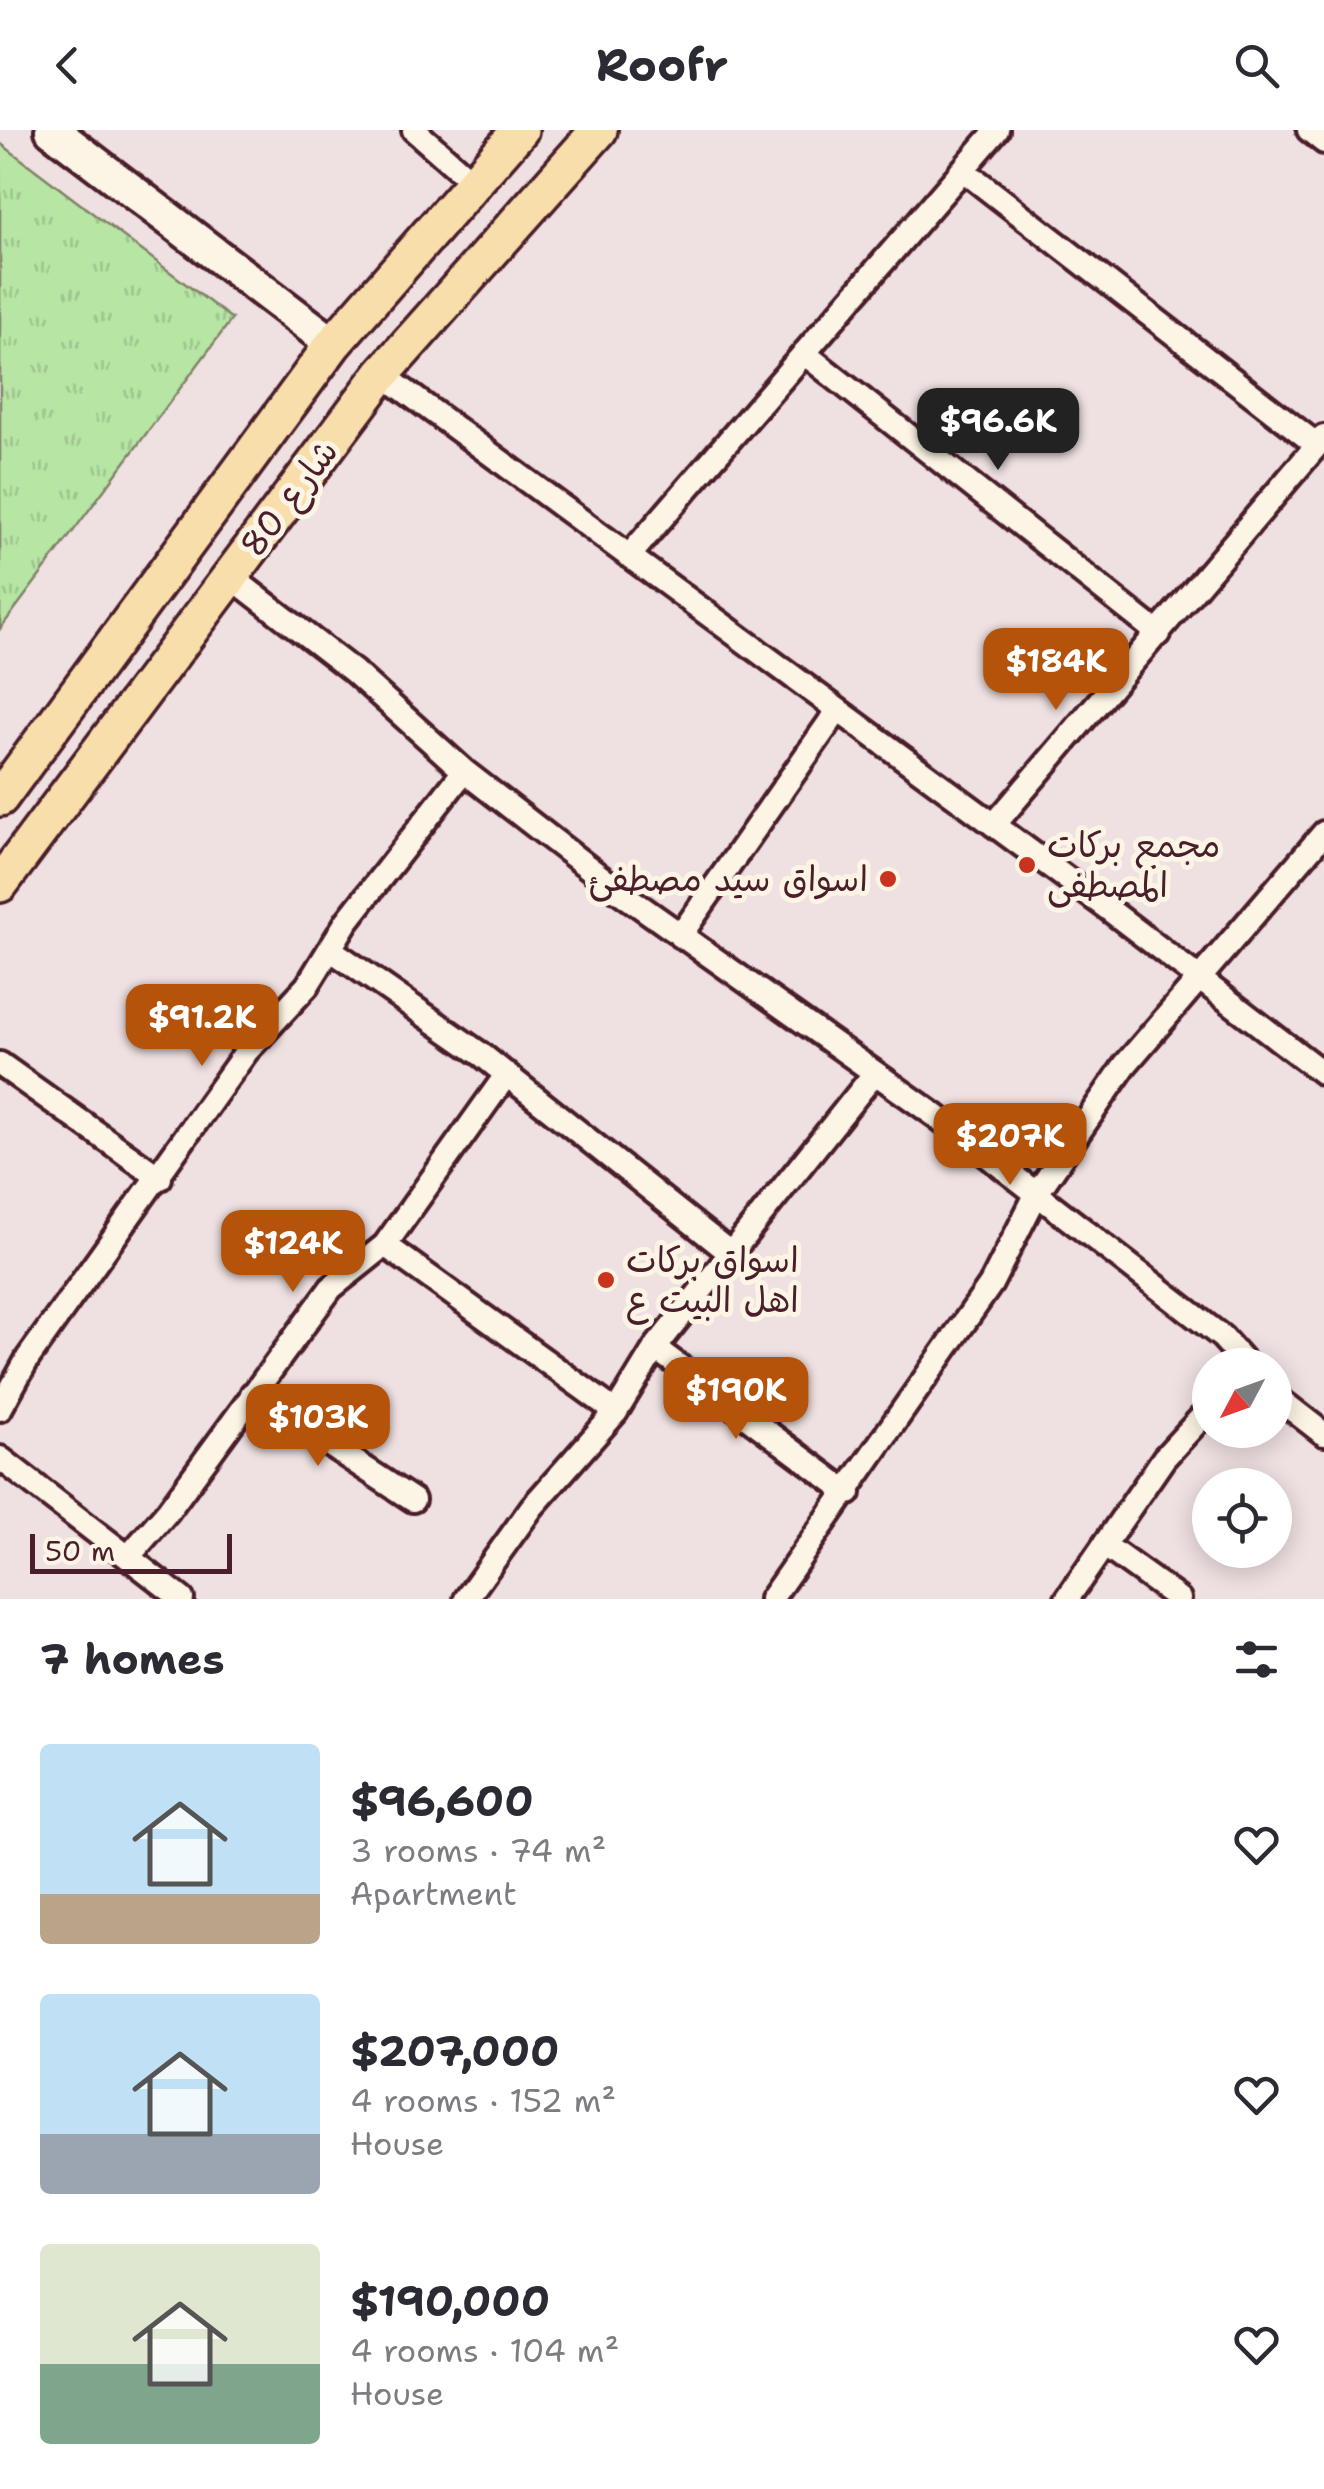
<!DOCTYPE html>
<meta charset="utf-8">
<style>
body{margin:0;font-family:"Shantell Sans","Playpen Sans Arabic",sans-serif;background:#f7f7f7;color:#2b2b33;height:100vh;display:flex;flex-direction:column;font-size:38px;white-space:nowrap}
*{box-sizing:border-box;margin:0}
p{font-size:32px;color:#7c7c81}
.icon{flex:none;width:55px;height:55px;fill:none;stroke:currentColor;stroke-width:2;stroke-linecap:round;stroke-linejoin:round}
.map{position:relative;height:1469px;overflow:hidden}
.sheet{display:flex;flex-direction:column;background:#fff;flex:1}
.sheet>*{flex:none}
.needle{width:65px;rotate:229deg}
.buttons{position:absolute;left:1192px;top:1218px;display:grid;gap:20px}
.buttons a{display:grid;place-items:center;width:100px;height:100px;border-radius:50%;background:#fff;box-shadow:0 5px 25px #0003;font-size:50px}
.scale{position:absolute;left:30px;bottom:25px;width:202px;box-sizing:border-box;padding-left:10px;border:5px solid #4a1f2b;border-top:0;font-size:28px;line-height:35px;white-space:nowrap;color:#4a1f2b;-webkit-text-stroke:8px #fcf5e5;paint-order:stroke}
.price{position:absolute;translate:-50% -85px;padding:0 22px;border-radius:20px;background:#b45309;color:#fff;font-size:32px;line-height:65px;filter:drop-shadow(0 2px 5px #0008)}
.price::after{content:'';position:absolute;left:50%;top:60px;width:30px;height:22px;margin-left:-15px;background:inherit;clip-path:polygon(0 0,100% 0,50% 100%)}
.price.active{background:#222;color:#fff}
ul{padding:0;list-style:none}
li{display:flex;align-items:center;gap:30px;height:250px;padding:0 40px}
li span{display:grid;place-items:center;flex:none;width:280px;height:200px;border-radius:10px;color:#555}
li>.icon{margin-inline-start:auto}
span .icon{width:120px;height:120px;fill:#fffc;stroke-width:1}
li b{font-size:42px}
h2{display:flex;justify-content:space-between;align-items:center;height:120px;padding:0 40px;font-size:42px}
header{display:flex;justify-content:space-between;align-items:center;height:130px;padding:0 40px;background:#fff;font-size:45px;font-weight:700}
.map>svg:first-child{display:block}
</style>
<header><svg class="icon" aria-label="back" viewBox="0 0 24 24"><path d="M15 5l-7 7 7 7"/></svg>Roofr<svg class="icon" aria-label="search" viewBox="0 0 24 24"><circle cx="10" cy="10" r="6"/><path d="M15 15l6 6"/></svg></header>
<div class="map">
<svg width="1324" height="1469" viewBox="0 0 1324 1469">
<defs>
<pattern id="grass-tufts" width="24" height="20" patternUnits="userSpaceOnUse" patternTransform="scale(2.5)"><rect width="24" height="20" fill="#b6e5a4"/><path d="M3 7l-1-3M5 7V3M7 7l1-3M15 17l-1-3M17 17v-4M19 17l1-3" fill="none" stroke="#9ec48d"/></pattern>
</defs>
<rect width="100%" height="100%" fill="#efe0e1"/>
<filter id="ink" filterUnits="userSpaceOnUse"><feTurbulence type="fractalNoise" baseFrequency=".01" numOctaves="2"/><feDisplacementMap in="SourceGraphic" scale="20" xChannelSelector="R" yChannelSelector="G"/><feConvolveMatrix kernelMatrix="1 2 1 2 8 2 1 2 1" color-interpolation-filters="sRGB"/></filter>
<g filter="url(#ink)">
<!-- grass -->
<path fill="url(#grass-tufts)" stroke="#808268" stroke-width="2.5" d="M0,13l232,176 -232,310z"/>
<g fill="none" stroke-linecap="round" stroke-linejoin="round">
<defs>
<path id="street" d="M414,0l60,53
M1309,0l15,12
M963,40l354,275
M804,223l355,281
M382,244l725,534 217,166
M629,426l368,-426
M230,446l123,95 111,100 156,121 316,224 286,221 25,28
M994,695l330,-388
M680,806l158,-226
M330,819l152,106 247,197
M0,934l160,114
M385,1115l231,167
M655,1218l194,145
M252,1264l161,106
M1275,1266l49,38
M0,1279l28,-51 218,-306 61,-66 40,-65 117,-150
M0,1328l182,141
M1104,1415l75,54
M129,1426l39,-45 163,-223 54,-43 122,-171
M466,1469l66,-92 84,-95 39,-64 219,-274
M771,1469l220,-315 46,-91 88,-128 199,-232
M1067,1469l97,-141 46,-50"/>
<path id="secondary" d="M52,0l281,214"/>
<path id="primary" d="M0,668l333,-454 187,-214
M0,754l382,-510 217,-244"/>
</defs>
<!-- street casing -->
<use href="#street" stroke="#4a1f2b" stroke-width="30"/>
<!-- secondary casing -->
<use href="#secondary" stroke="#4a1f2b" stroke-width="40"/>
<!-- primary casing -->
<use href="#primary" stroke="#4a1f2b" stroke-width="42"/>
<!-- street -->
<use href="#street" stroke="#fcf5e5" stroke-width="22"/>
<!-- secondary -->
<use href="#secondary" stroke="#fcf5e5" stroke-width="32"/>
<!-- primary -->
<use href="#primary" stroke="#f8deab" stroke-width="35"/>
</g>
</g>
<!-- markers -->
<g fill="#c8321e" stroke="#fcf5e5" stroke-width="4">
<circle cx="1027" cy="735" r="10"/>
<circle cx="888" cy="749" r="10"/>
<circle cx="606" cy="1150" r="10"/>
</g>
<g text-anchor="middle" stroke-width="10" stroke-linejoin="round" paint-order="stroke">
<!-- street labels -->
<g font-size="35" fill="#4a1f2b" stroke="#fcf5e5">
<text transform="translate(289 368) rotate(-53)" y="12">شارع 80</text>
</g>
<!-- poi labels -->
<g font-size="35" fill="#4a1f2b" stroke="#fcf5e5" text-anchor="start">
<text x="1047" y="727">مجمع بركات<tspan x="1047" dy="40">المصطفى</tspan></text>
<text x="868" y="761" text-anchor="end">اسواق سيد مصطفئ</text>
<text x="626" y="1142">اسواق بركات<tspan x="626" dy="40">اهل البيت ع</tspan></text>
</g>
</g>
</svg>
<div class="buttons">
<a><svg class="needle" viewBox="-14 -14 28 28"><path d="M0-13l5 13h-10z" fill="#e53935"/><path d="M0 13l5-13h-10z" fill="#7c7c81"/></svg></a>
<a><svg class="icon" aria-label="locate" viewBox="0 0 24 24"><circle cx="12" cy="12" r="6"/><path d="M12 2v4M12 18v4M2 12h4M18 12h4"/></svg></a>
</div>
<div class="scale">50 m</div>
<b class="price active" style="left:998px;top:343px">$96.6K</b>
<b class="price" style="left:1056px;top:583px">$184K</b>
<b class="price" style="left:202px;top:939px">$91.2K</b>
<b class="price" style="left:1010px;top:1058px">$207K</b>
<b class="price" style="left:293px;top:1165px">$124K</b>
<b class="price" style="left:736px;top:1312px">$190K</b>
<b class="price" style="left:318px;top:1339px">$103K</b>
</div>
<section class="sheet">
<h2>7 homes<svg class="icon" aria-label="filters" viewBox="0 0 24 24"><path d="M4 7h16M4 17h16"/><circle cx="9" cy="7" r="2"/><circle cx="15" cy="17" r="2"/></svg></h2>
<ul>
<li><span style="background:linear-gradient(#bfe0f5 75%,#b9a48a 0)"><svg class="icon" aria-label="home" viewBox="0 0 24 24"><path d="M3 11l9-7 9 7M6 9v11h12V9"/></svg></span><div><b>$96,600</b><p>3 rooms · 74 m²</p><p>Apartment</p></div><svg class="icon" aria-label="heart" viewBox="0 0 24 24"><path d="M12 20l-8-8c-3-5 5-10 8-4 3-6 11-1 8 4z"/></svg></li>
<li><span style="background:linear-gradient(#bfe0f5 70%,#9aa5b1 0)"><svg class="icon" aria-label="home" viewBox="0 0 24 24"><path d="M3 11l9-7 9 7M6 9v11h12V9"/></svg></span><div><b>$207,000</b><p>4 rooms · 152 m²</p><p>House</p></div><svg class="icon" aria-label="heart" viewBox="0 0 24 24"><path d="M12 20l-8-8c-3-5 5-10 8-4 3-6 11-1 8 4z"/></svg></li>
<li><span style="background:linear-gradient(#dfe7d0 60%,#7fa58c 0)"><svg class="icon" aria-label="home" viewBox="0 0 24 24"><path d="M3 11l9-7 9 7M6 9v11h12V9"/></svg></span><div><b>$190,000</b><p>4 rooms · 104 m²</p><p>House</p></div><svg class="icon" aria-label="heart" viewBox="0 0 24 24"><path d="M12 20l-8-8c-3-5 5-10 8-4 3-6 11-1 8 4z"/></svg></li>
</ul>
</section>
